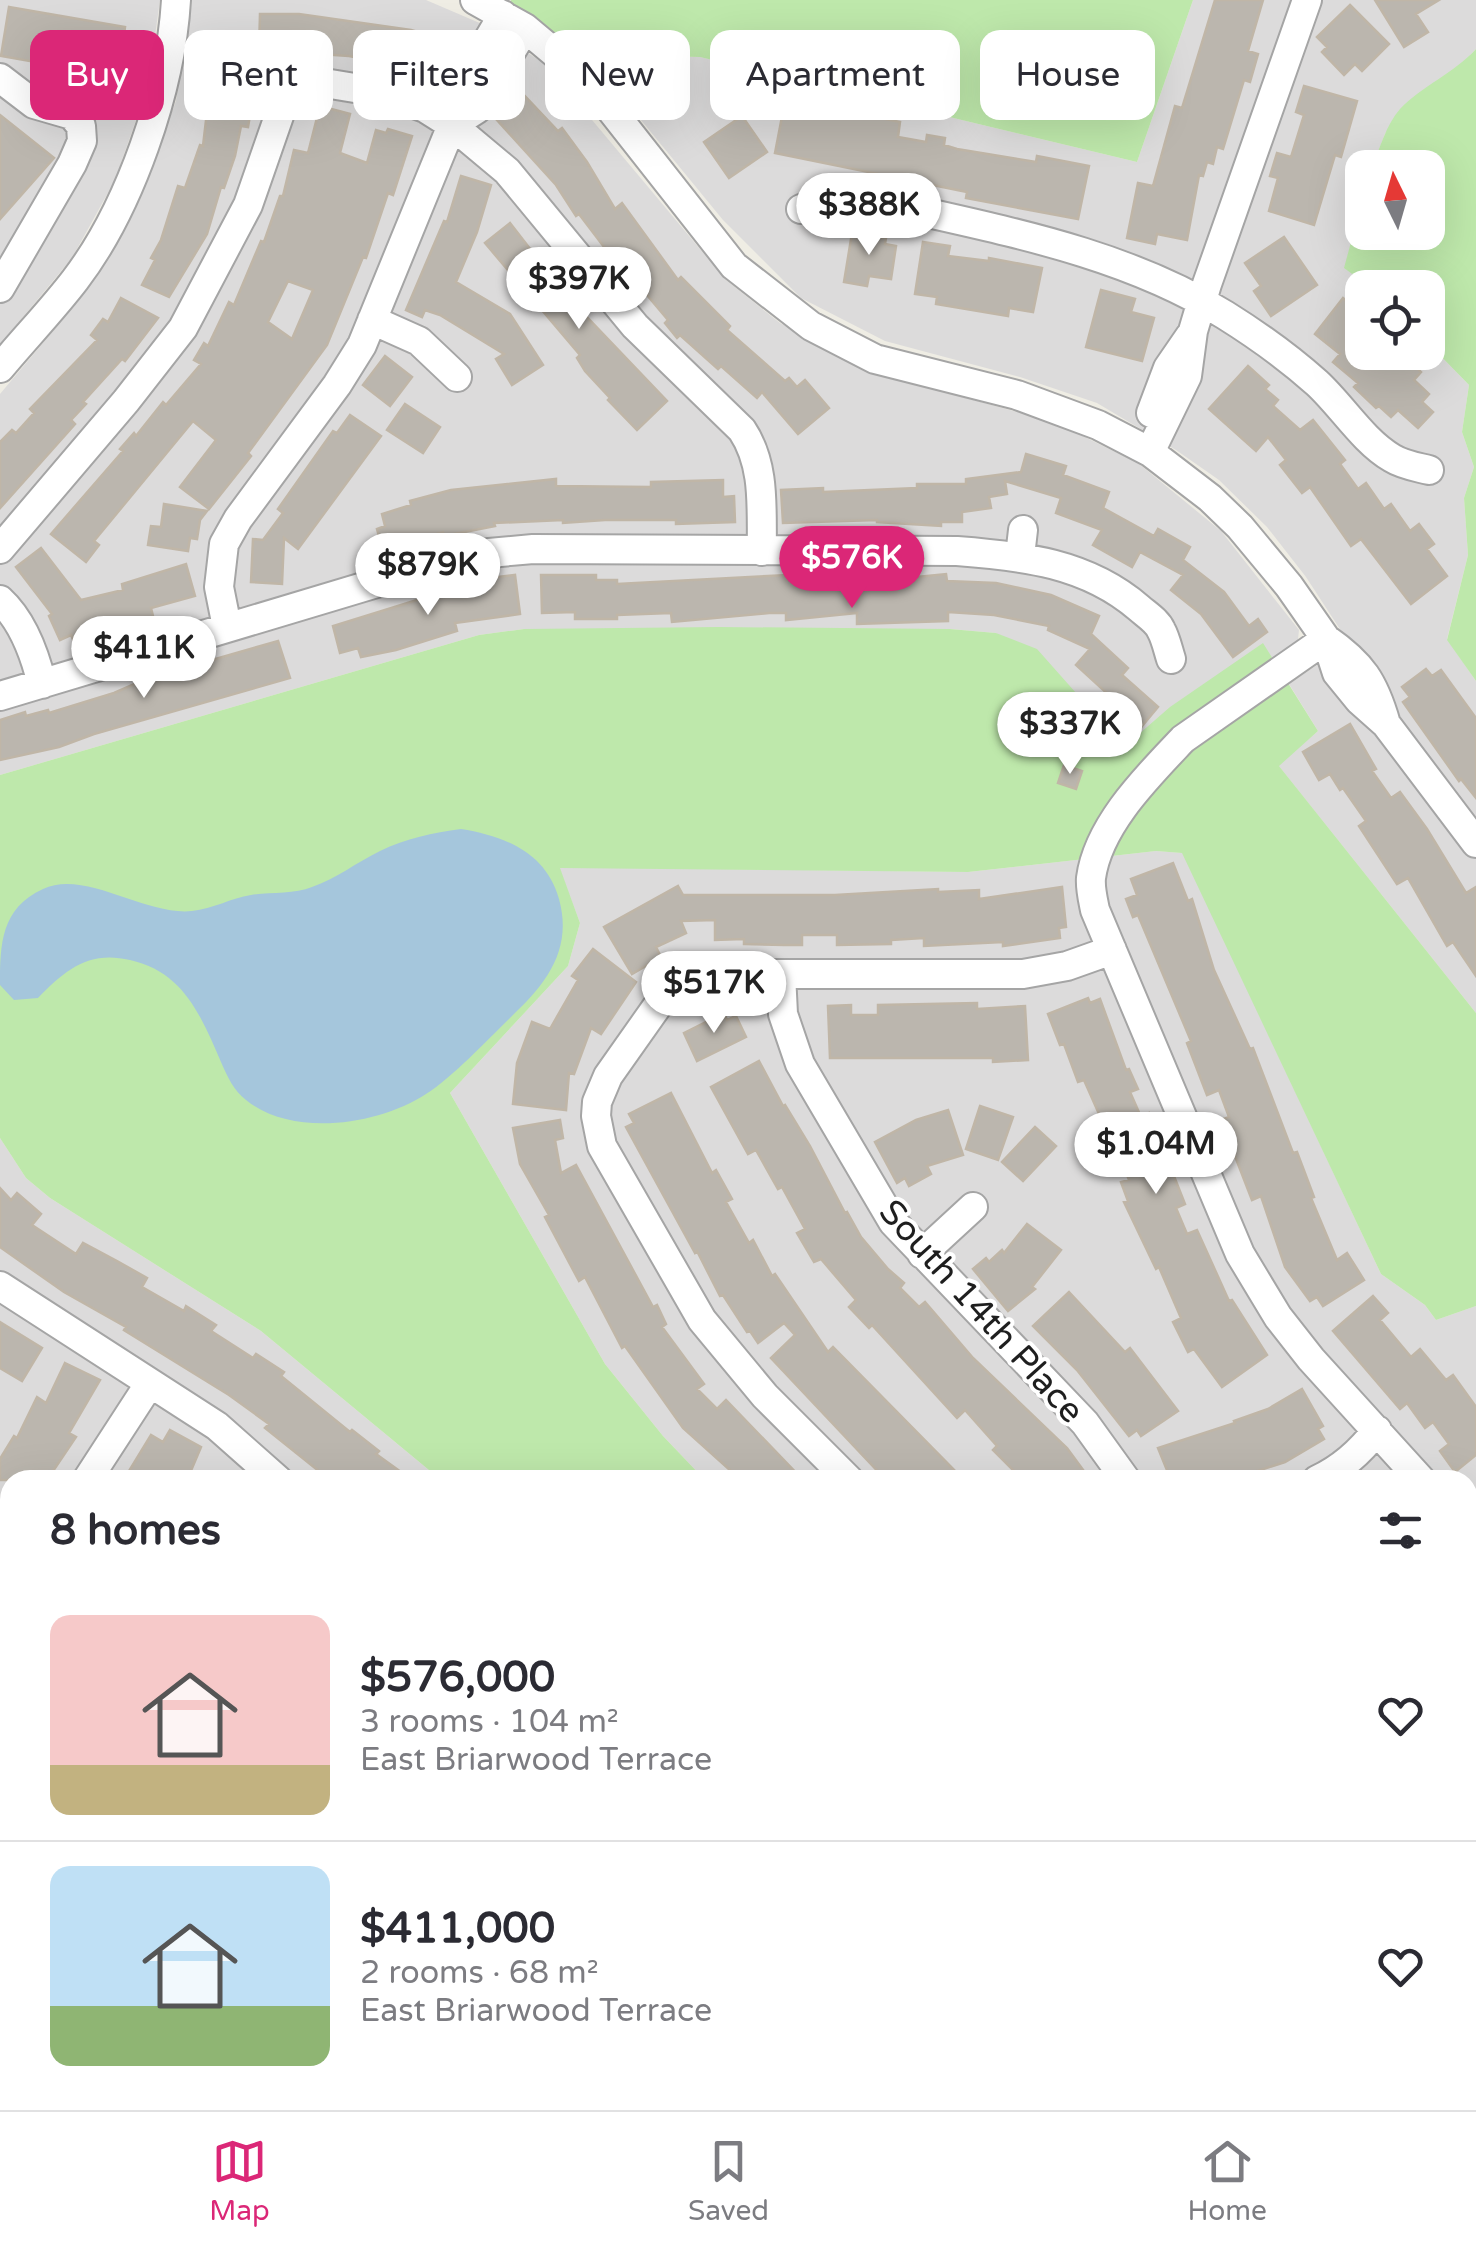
<!DOCTYPE html>
<meta charset="utf-8">
<style>
body{margin:0;font-family:"Varela Round",sans-serif;background:#f7f7f7;color:#2b2b33;height:100vh;display:flex;flex-direction:column;font-size:38px;white-space:nowrap}
*{box-sizing:border-box;margin:0}
p{font-size:32px;color:#7c7c81}
.icon{flex:none;width:55px;height:55px;fill:none;stroke:currentColor;stroke-width:2;stroke-linecap:round;stroke-linejoin:round}
.map{position:relative;flex:1;overflow:hidden}
.drawer{position:absolute;left:0px;top:1470px;width:1478px;height:640px;display:flex;flex-direction:column;background:#fff;border-radius:30px 30px 0 0;box-shadow:0 10px 40px #0002}
.drawer>*{flex:none}
.hud{position:absolute;left:30px;top:30px;width:1418px;height:90px;display:flex;gap:20px}
.needle{width:65px;rotate:355deg}
.fabs{position:absolute;left:1345px;top:150px;display:grid;gap:20px}
.fabs a{display:grid;place-items:center;width:100px;height:100px;border-radius:20px;background:#fff;box-shadow:0 10px 40px #0002;font-size:50px}
.price{position:absolute;translate:-50% -85px;padding:0 22px;border-radius:35px;background:#fff;color:#222;font-size:32px;line-height:65px;filter:drop-shadow(0 2px 5px #0008)}
.price::after{content:'';position:absolute;left:50%;top:60px;width:30px;height:22px;margin-left:-15px;background:inherit;clip-path:polygon(0 0,100% 0,50% 100%)}
.price.selected{background:#db2777;color:#fff}
ul{padding:0;list-style:none}
li{display:flex;align-items:center;gap:30px;height:250px;padding:0 50px}
li+li{border-top:2px solid #e1e1e2}
li span{display:grid;place-items:center;flex:none;width:280px;height:200px;border-radius:20px;color:#555}
li>.icon{margin-inline-start:auto}
span .icon{width:120px;height:120px;fill:#fffc;stroke-width:1}
li b{font-size:42px}
h2{display:flex;justify-content:space-between;align-items:center;height:120px;padding:0 50px;font-size:42px}
.tag{padding:0 35px;border-radius:20px;background:#fff;box-shadow:0 10px 40px #0002;font-size:35px;line-height:90px}
.tag.selected{background:#db2777;color:#fff}
.menu{display:flex;justify-content:space-around;align-items:center;height:140px;border-top:2px solid #e1e1e2;background:#fff;font-size:28px;color:#7c7c81}
.menu a{display:grid;justify-items:center;gap:5px}
.menu .selected{color:#db2777}
.map>svg:first-child{display:block}
</style>
<div class="map">
<svg width="1476" height="2110" viewBox="0 0 1476 2110">
<rect width="100%" height="100%" fill="#efede4"/>
<!-- residential -->
<path fill="#dcdbdb" d="M0,0h160l-12,86 -33,94 -43,78 -72,87z
M192,0h234l63,27 57,38 180,215 54,43 95,50 179,49 84,41 83,68 78,99 -2,18 -173,100 -128,-115 -46,-4h-426l-45,6 -479,140v-381l79,-94 40,-60 32,-71 25,-68z
M1193,0h283v49l-13,14 -63,47 -15,24 -13,33 -10,1v33l-17,66 25,20 -8,1v64h66v-9l41,42 -7,47 12,35 -10,31 4,57 -21,84 29,42v332l-198,-248 40,-34 -29,-47 60,-41 -43,-66 -39,-50 -48,-47 -43,-30 -79,-47 -77,-26 -135,-36 -84,-43 -78,-78 -105,-128 36,-36 46,1 437,105z
M1156,851l27,2 198,421 44,31 11,15 40,-14v316l-8,-8v-134h-763l-42,-44 -58,-72 -155,-271 118,-127 12,-43 -21,-56 409,5z
M0,1138l26,40 24,20 211,133 180,149h-431v144l-10,-4z
M0,1669l10,4v157l-10,-4z
M10,1906v194h492l-4,10h-498v-179z
M1468,1927l8,4v179h-512l-17,-10h521z"/>
<!-- religious -->
<path fill="#ccc" d="M502,2100h367l15,10h-386z"/>
<!-- grass -->
<path fill="#bee8ab" d="M511,0h682l-56,162 -437,-105 -46,-1 -36,36c-34,-35 -65,-64 -108,-88z
M1476,49v632l-29,-41 21,-85 -4,-57 10,-31 -12,-35 7,-47 -41,-42v-55l-58,-1 -26,-19 18,-67v31h66v-64l-56,-1c8,-19 14,-42 28,-58 22,-23 54,-36 76,-60z
M719,627l231,2 46,4 41,16 87,98 46,-40 93,-64 55,88 -39,35 197,247v293l-40,14 -11,-15 -44,-31 -199,-421 -26,-2 -188,21 -408,-4 20,55 -12,43 -118,127 155,271 58,72 42,44h-264l-180,-149 -211,-133 -24,-20 -26,-40v-363l479,-140 45,-6z
M1468,1614l8,8v312l-8,-4z
M0,1826l10,4v76l-10,25z"/>
<!-- water -->
<path fill="#a5c6dc" d="M461,829c43,7 85,23 98,70 14,51 -13,85 -48,118 -24,23 -58,60 -85,77 -47,31 -134,44 -180,6 -12,-9 -19,-24 -25,-38 -20,-46 -37,-90 -91,-102 -41,-10 -65,10 -92,38l-24,2 -14,-15c0,-41 1,-77 43,-96 42,-20 102,27 149,22 21,-2 39,-13 59,-16 20,-3 43,-1 61,-8 24,-8 45,-25 68,-36 26,-13 53,-18 81,-22z"/>
<!-- building -->
<path fill="#bbb6ae" stroke="#c0b6a7" stroke-width="2.5" fill-rule="evenodd" d="M1215,0h48l-15,51 10,3 -8,28 -6,-2 -21,69 -6,-2 -4,17 -6,-2 -4,14 -4,-1 -12,65 -30,-6 -2,10 -28,-6 11,-55 15,3 22,-80 7,2z
M1375,0h64l-23,14 12,18 -24,15z
M1350,5l39,39 -27,27 -7,-7 -11,11 -22,-23 5,-5 -10,-10z
M9,7l116,20 -7,54 -54,-9v-5l-63,-11z
M260,14h39l112,16 28,8 -3,9 13,3 -10,33 -27,-7 3,-7 -66,-13 -90,-6z
M225,44l34,13 -18,45 11,2 -4,23 -7,-1 -6,30 -11,32 -3,-1 -14,47 -38,63 -27,-12 13,-25 -4,-2 10,-18 17,-54 7,2 15,-43 3,1 8,-68z
M1304,86l53,15 -16,56 -6,-2 -21,70 -45,-14 9,-33 -8,-2 7,-23 14,4 13,-42 -8,-3z
M524,95l34,36 4,-3 25,34 28,47 7,-6 56,77 3,-3 49,49 -3,4 58,51 4,-3 8,9 8,-7 24,28 -31,26 -36,-42 -5,6 -36,-32 -3,3 -38,-34 -3,3 -12,-15 3,-3 -32,-38 -3,3 -54,-71 -3,2 -20,-31 -59,-65z
M785,101l23,5 1,-3 91,19 -2,15 28,5 1,-7 18,3 -1,7 13,4 79,13 1,-6 52,10 -11,53 -112,-21 1,-6 -192,-39z
M320,106l30,8 -10,39 27,10 9,-33 10,3 2,-4 24,7 -19,59 -5,-2 -22,65 -3,-1 -36,88 -79,108 3,3 -42,53 -29,-22 36,-47 -23,-19 -99,120 5,4 -13,17 -35,-28 72,-83 -3,-2 14,-16 2,3 27,-34 3,3 35,-41 -7,-4 10,-17 4,3 21,-44 5,3 27,-64 3,1 16,-46h3l11,-46 14,3zM288,281l25,9 -21,49 -24,-17z
M0,115l54,43 -54,61z
M742,116l25,36 -38,26 -25,-36z
M461,176l30,9 -14,47 -21,50 54,32 33,51 -31,20 -16,-26 8,-5 -64,-39 -15,-5 -3,7 -16,-7 38,-89 3,1z
M510,223l55,71 102,107 -30,29 -29,-30 2,-2 -25,-27 -8,-13 3,-3 -95,-112z
M853,227l15,3 -1,5 19,3 -1,6 11,2 -5,33 -22,-3 -2,10 -23,-4z
M1284,237l33,48 -46,31 -17,-25 7,-5 -16,-23z
M923,242l27,4 -2,10 41,5v-3l53,10 -9,44 -24,-4 -1,8 -72,-12 1,-7 -22,-3z
M1101,290l34,9 -4,13 23,6 -12,43 -56,-14z
M121,298l37,20 -33,43 -3,-2 -39,43 3,2 -15,16 4,4 -75,84v-66l12,-12 4,3 18,-20 -4,-4 67,-69 -6,-5 12,-16 5,3z
M1343,298l19,16v38h38l21,20 -7,8 15,14 -7,8 11,10 -15,16 -20,-18 -7,7 -12,-11 -3,2 -22,-21 4,-4 -25,-21 7,-8 -25,-20z
M385,356l27,21 -22,29 -27,-21z
M1248,366l21,19 -4,4 13,11 -5,6 27,24 13,-10 32,40 -5,4 18,25 8,-6 18,26 7,-5 19,27 9,-7 15,20 -7,5 20,27 -36,28 -50,-65 -10,7 -41,-59 -8,6 -22,-28 6,-5 -18,-23 -12,14 -47,-42z
M405,404l35,23 -17,26 -36,-23z
M350,415l31,21 -83,113 -14,-11 -2,46 -31,-2 2,-43 10,1 20,-27 -5,-4 55,-78 4,2z
M1026,454l40,12 -3,9 46,17 -6,16 51,28 4,-7 32,18 -7,13 41,32 25,34 9,-7 9,13 -34,25 -32,-43 -30,-24 12,-15 -43,-23 -8,15 -39,-22 9,-15 -46,-17 5,-15 -56,-17 2,13 -18,3 2,11 -29,4v10h-21v4l-64,-4v-2l-94,3 -2,-33 42,-2v4l94,-4v-4h49v-5l55,-7z
M556,479v7l95,1v-5l72,-2v17l11,-1 1,26 -59,2v-4h-71l-42,3v-3l-69,3 1,3 -51,10 -1,-4 -60,19 -6,-22 8,-3 -3,-12 29,-9 -1,-4 41,-11z
M164,504l43,7 -7,9 -3,19 -7,-1 -2,13 -40,-6 3,-19 10,1z
M41,548l40,52 42,-10 -1,-6 64,-20 9,32 -44,12 3,12 -52,11 -27,13 -4,-9 -11,5 -11,-24 3,-2 -36,-47z
M946,574l1,7 49,2 55,12 48,21 -8,18 37,34 -6,7 36,32 -20,24 -33,-29 5,-6 -34,-31 14,-16 -42,-19 1,-4 -55,-11 -46,-3v9l-91,3v-11l-71,7v-7h-17l-97,9 -1,-9 -54,2v4h-42v-7l-33,1 -1,-38h55v5h21v4l171,-9v5l88,-4v5z
M515,575l5,39 -65,9 2,8 -61,19 -35,7 -3,-9 -18,5 -7,-27 84,-26 30,-6 -1,-4 44,-7 -1,-5z
M278,641l12,37 -196,56 -35,13 -59,13v-40l25,-8 1,4 22,-6 1,3 65,-20 32,-14z
M1426,669l6,7 9,-6 35,48v80l-15,-19 -2,2 -56,-79 7,-5 -8,-10z
M1350,724l26,45 -4,2 19,27 9,-6 27,37 39,64 10,-6v89l-23,-34 -6,4 -39,-68 -11,6 -38,-58 7,-5 -23,-33 -3,2 -10,-16 -11,6 -16,-28z
M1064,765l18,6 -6,18 -18,-6z
M1173,863l15,38 4,-2 22,71 36,79 3,-1 40,105 4,-1 17,45 -3,1 26,62 10,-7 17,27 -41,26 -6,-9 -7,4 -25,-34 -24,-71 -9,4 -31,-80 8,-3 -10,-27 -12,5 -20,-52 4,-2 -53,-126 -5,2 -7,-18 11,-4 -6,-16z
M678,886l5,9h152l103,-6v3l41,-2v9l83,-12 4,40 -7,1 1,10 -57,8v-4l-79,4v-8l-33,2v4l-54,1v-10h-35v10h-18l-40,-1v-5l-29,1v-20l-34,1 5,12 -30,14 5,10 -29,17 -28,-47z
M593,949l43,33 -35,52 -10,-6 -17,46 -5,-1 -3,37 -53,-6 4,-41 15,-41 18,7 28,-49 -6,-4z
M1088,998l2,5 10,-4 26,71 3,-1 9,20 -8,3 11,25 8,-4 10,25 26,66 -9,4 11,26 10,-4 32,71 3,-1 35,55 -45,32 -28,-38 -6,3 -15,-30 8,-4 -22,-51 -3,2 -32,-67 4,-1 -7,-19 8,-2 -10,-26 -10,5 -14,-32 8,-4 -19,-43 -6,2 -14,-38 -4,1 -12,-31z
M977,1003v6l48,-3 3,54 -35,2v-4h-163l-2,-52 23,-1v10h27v-10z
M724,1013l3,7 9,-4 10,21 -49,24 -13,-28z
M759,1061l24,45 2,-1 25,41 35,67 2,-1 14,25 27,32 16,14 -4,5 19,19 6,-5 48,56 94,90 19,26 -9,6h-54l-30,-30 4,-4 -32,-36 -8,8 -85,-93 -3,3 -20,-21 7,-7 -35,-41 -7,3 -17,-29 8,-4 -23,-42 -4,2 -22,-39 -8,4 -37,-67z
M671,1093l41,80 4,-3 16,29 -6,3 23,41 4,-3 19,36 3,-2 53,78 5,-5 131,133h-78l-115,-122 24,-23 -11,-12 -26,20 -8,-12 -3,1 -24,-37 -3,1 -23,-45 -2,2 -69,-126 8,-4 -5,-9z
M980,1106l33,11 -15,43 -32,-11z
M948,1110l15,45 -36,11 4,8 -22,12 -4,-8 -8,5 -22,-41 41,-22z
M560,1120l3,18 -8,2 6,33 15,-8 77,142 4,-2 9,19 -4,3 42,57 -7,5 20,20 9,-9 77,80h-62l-58,-52 -58,-82 -3,2 -37,-71 -6,4 -16,-30 -18,-34 4,-2 -29,-51 -7,-36z
M1035,1127l21,19 -33,35 -21,-19z
M0,1188l11,12 6,-7 24,21 -9,11 44,29 7,-11 34,18 30,17 -5,9 42,24 2,-5 30,19 -5,6 42,27 3,-4 28,18 -3,4 69,56 2,-2 27,21 -3,3 36,26h-82l-65,-52 4,-4 -40,-29 -105,-65 2,-3 -62,-35 -64,-45z
M1027,1224l34,26 -29,37 3,2 -27,22 -35,-42 13,-11 3,4 13,-12 2,3z
M1069,1292l56,60 5,-4 48,63 -37,25 -4,-6 -8,6 -52,-66 -44,-44z
M1373,1296l15,17 -8,7 31,37 9,-8 26,31 7,-5 23,32v48l-21,17 -15,-21 9,-7 -16,-22 -8,6 -18,-25 -7,6 -67,-78z
M0,1322l42,26 -20,33 -22,-13z
M65,1363l35,17 -31,53 7,4 -29,43h-47v-21l14,-23 3,2 20,-41 9,6z
M1302,1389l21,37 -5,3 6,10 -39,23 -55,18h-59l-13,-32 77,-25 -1,-2 34,-12z
M170,1430l31,17 -14,33h-43l-15,-9 22,-36 12,7z"/>
<g fill="none" stroke-linecap="round" stroke-linejoin="round">
<defs>
<path id="minor" d="M475,0l50,28 37,31 43,43 129,164 77,60 64,33 142,36 81,30 52,27 60,46 30,29 49,59 37,53 11,34 22,27 27,24 90,119
M0,78l34,26 38,11 9,11 1,15 -10,23 -72,124
M452,125l25,-16 48,-81
M801,209l35,-14 27,3c123,30 252,49 362,117 32,20 64,43 92,68 25,23 46,58 75,75 11,7 25,9 37,12
M372,320l47,21 38,36
M0,368c25,-30 52,-58 75,-88 55,-72 96,-191 101,-280
M1151,413l17,-45 22,-32
M1150,452l37,-76 6,-45 14,-47 100,-284
M0,549l126,-148 57,-73 65,-123 31,-89 -1,-20 8,-13 14,-4 85,14 40,15 27,17 55,46 128,155 107,104c24,36 19,79 20,121
M1020,556l3,-26
M0,600c23,21 35,55 42,84
M227,627l-8,-40 5,-43 14,-25 99,-134 25,-40 90,-220 4,-31 47,-79
M1326,639l-143,100c-35,37 -85,86 -92,139 -1,10 2,22 4,32l145,344 38,63 33,42 110,121
M1326,639c36,25 48,43 60,85
M0,696l450,-135 39,-8 44,-4 424,2c66,5 130,12 182,57 8,7 18,13 22,22 5,9 7,20 10,29
M781,974l2,40 17,50 93,158 192,201 41,57
M922,1254l51,-47
M0,1286l217,140 61,54
M87,1480l63,-97
M849,1480l-84,-84 -63,-76 -100,-174 -6,-30 1,-14 11,-26 55,-78 32,-20 53,-4h275l44,-8 45,-16
M1317,1480c24,-11 44,-29 60,-50
M1468,1534l8,13
M0,1643l10,5
M1468,1671l8,-11
M0,1810l10,4
M1468,2040h8
M253,2100l22,10
M907,2100l16,10
M1272,2100l1,10
M372,2110l4,-10"/>
</defs>
<!-- minor casing -->
<use href="#minor" stroke="#a5a5a5" stroke-width="32"/>
<!-- minor -->
<use href="#minor" stroke="#fff" stroke-width="28"/>
</g>
<g text-anchor="middle" stroke-width="8" stroke-linejoin="round" paint-order="stroke">
<!-- street labels -->
<g font-size="35" fill="#1e1e1e" stroke="#fff">
<text transform="translate(982 1311) rotate(48)" y="12">South 14th Place</text>
</g>
</g>
</svg>
<div class="fabs">
<a><svg class="needle" viewBox="-14 -14 28 28"><path d="M0-13l5 13h-10z" fill="#e53935"/><path d="M0 13l5-13h-10z" fill="#7c7c81"/></svg></a>
<a><svg class="icon" aria-label="locate" viewBox="0 0 24 24"><circle cx="12" cy="12" r="6"/><path d="M12 2v4M12 18v4M2 12h4M18 12h4"/></svg></a>
</div>
<b class="price" style="left:869px;top:258px">$388K</b>
<b class="price" style="left:579px;top:332px">$397K</b>
<b class="price selected" style="left:852px;top:611px">$576K</b>
<b class="price" style="left:428px;top:618px">$879K</b>
<b class="price" style="left:144px;top:701px">$411K</b>
<b class="price" style="left:1070px;top:777px">$337K</b>
<b class="price" style="left:714px;top:1036px">$517K</b>
<b class="price" style="left:1156px;top:1197px">$1.04M</b>
<div class="hud">
<a class="tag selected">Buy</a>
<a class="tag">Rent</a>
<a class="tag">Filters</a>
<a class="tag">New</a>
<a class="tag">Apartment</a>
<a class="tag">House</a>
</div>
<section class="drawer">
<h2>8 homes<svg class="icon" aria-label="filters" viewBox="0 0 24 24"><path d="M4 7h16M4 17h16"/><circle cx="9" cy="7" r="2"/><circle cx="15" cy="17" r="2"/></svg></h2>
<ul>
<li><span style="background:linear-gradient(#f6c9c9 75%,#c2b280 0)"><svg class="icon" aria-label="home" viewBox="0 0 24 24"><path d="M3 11l9-7 9 7M6 9v11h12V9"/></svg></span><div><b>$576,000</b><p>3 rooms · 104 m²</p><p>East Briarwood Terrace</p></div><svg class="icon" aria-label="heart" viewBox="0 0 24 24"><path d="M12 20l-8-8c-3-5 5-10 8-4 3-6 11-1 8 4z"/></svg></li>
<li><span style="background:linear-gradient(#bfe0f5 70%,#8fb573 0)"><svg class="icon" aria-label="home" viewBox="0 0 24 24"><path d="M3 11l9-7 9 7M6 9v11h12V9"/></svg></span><div><b>$411,000</b><p>2 rooms · 68 m²</p><p>East Briarwood Terrace</p></div><svg class="icon" aria-label="heart" viewBox="0 0 24 24"><path d="M12 20l-8-8c-3-5 5-10 8-4 3-6 11-1 8 4z"/></svg></li>
</ul>
</section>
</div>
<nav class="menu">
<a class="selected"><svg class="icon" aria-label="map" viewBox="0 0 24 24"><path d="M3 6l6-2 6 2 6-2v14l-6 2-6-2-6 2zM9 4v14M15 6v14"/></svg>Map</a>
<a><svg class="icon" aria-label="saved" viewBox="0 0 24 24"><path d="M7 4h10v16l-5-4-5 4z"/></svg>Saved</a>
<a><svg class="icon" aria-label="home" viewBox="0 0 24 24"><path d="M3 11l9-7 9 7M6 9v11h12V9"/></svg>Home</a>
</nav>
